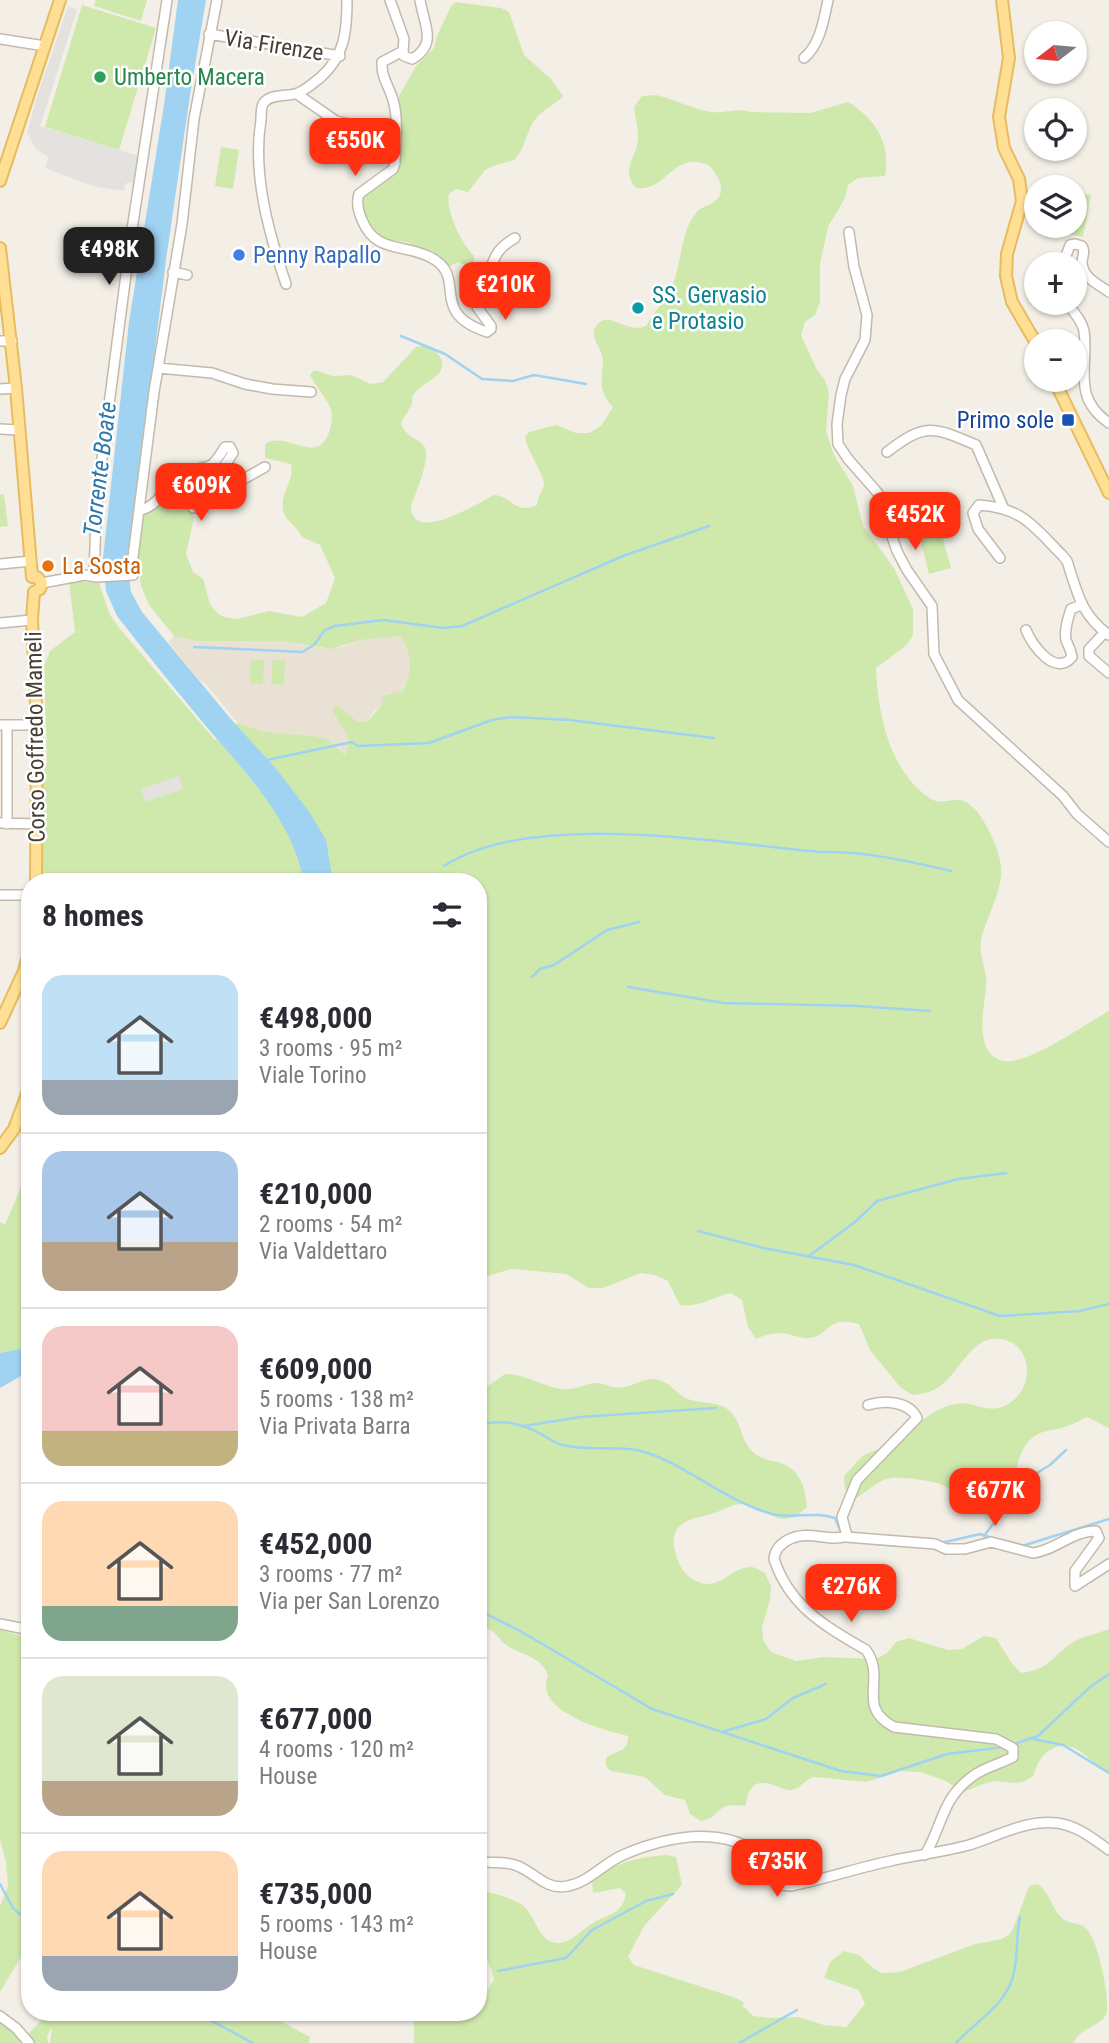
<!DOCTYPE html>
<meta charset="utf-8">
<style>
body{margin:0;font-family:"Roboto Condensed",sans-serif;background:#f7f7f7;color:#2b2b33;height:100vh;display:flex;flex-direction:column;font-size:26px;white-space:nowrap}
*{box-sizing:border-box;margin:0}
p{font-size:23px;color:#7c7c81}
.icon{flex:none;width:38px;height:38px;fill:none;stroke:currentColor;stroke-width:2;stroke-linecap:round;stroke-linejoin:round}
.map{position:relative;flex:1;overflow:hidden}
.sheet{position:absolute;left:21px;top:873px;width:466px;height:1148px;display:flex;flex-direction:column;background:#fff;border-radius:28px;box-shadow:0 2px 5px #0004}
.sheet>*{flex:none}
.needle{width:46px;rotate:254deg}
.fabs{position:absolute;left:1024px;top:21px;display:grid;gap:14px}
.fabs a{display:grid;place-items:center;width:63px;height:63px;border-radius:50%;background:#fff;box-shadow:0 2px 5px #0004;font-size:35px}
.price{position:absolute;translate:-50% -60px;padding:0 16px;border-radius:14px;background:#ff3111;color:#fff;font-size:23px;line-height:46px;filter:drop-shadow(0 2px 4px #0008)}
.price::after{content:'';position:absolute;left:50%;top:42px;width:21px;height:16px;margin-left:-10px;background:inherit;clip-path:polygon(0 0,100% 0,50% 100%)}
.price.on{background:#222;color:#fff}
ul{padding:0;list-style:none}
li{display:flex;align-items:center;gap:21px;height:175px;padding:0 21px}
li+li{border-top:2px solid #e1e1e2}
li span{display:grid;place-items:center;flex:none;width:196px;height:140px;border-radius:21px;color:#555}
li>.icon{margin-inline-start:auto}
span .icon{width:84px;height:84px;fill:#fffc;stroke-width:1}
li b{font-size:30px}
h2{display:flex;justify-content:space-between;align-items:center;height:84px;padding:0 21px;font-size:30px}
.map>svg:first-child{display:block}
</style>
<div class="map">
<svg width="1109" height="2043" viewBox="0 0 1109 2043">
<rect width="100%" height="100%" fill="#f3efe6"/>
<!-- residential -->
<path fill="#e8e1d4" d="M400,635l10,18 1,10v10l-10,18 -28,21 -5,9 -10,1 -20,-16 -3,11 13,16 1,15 -4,7 -11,-12 -20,-7 -50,-4 -26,-9 -32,-39 -8,-5 -30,-37 6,-6 22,5h87l38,7 20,-1 19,-7z"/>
<!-- green -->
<path fill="#cfe9ad" d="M96,0h51l-6,21 -47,-15z
M456,2l45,6 8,4 15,43 27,24 12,17c-8,9 -21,13 -29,25 -8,12 -9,28 -20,39l-21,6 -8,4 -17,22 -12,-3 -7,5c-4,16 13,50 25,62v6l-4,5 -12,-5 -11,6 -14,-17 -13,-2 -13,-7 -19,-2 -9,-5 -12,-12 -5,-23 5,-8 26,-20 6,-76 17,-30 18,-18 3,-12 14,-30z
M82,5l74,23 -37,122 -74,-23z
M656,95c19,4 35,14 55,17 13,2 27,-5 40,0l59,1 38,-11c28,17 43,42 37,74l-27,2 -10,7 -3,13 -17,29 -8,37v38l-5,13 -10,7 -4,13 16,35 8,10 4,13 -3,38 8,24 19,31 10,40 31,42 19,41v26l-6,10 -31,23c2,46 13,101 52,129 14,10 22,0 36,4 17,6 37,50 37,67 2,22 -15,50 -20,72 -2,14 3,23 5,36 2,22 -16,72 14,84 22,10 88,-38 109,-49v417l-22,-11c-8,4 -16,8 -25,11 -16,4 -25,2 -37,18 -13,18 -6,57 -35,61 -21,3 -31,-14 -48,-22 -7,-4 -45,-9 -52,-7 -14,3 -25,16 -37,22l-8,-11 -1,-13c6,-6 12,-14 18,-19 7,-6 17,-7 25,-11 23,-12 41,-37 68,-42 20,-5 34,14 56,-2 24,-17 21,-57 -9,-63 -31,-6 -42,36 -65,49 -8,5 -16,6 -25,7l-12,-8 -30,-37 -11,-26c-33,-9 -27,11 -50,14 -8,1 -18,-4 -27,-5 -9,0 -18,2 -26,6l-8,-12 -6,-27 -11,-7c-19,4 -32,15 -51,12l-12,-24 -13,-6 -14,-2 -38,15h-14l-23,-14 -41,-4 -14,-1 -33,10v-397h-436l2,-118 3,-1 -3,-97 6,-15 25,-19 -6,-51 30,2 11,32 10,14 95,111 23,-17 26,9 50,4 15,4 16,15c11,-20 -7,-28 -12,-45l2,-4h3l20,16 10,-1 13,-15 2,-10 19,-5c11,-19 11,-36 -2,-55l-40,4 -29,9 -48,-8h-87l-22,-5 -25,-31 -8,-19 -3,-28 5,-41c2,-3 51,-53 55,-55 4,-2 6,-1 11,-1l3,6c-6,11 -14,15 -24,22l-4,12 10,16 -8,37 7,18 10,7 7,25 8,10 6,3 13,2 32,-8 33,6 24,-14 9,-25 -15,-33 -18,-8c-5,-12 -18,-16 -19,-28 -3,-17 12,-28 8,-45l-26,-6v-14c21,-15 54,25 65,-15 2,-7 3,-15 0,-22 -5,-11 -15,-21 -20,-32l4,-5 19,6 19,-1 18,9 13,-2 33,-35c13,-5 33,10 24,25 -6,9 -19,12 -25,21 -4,4 -2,5 -3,10 -2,7 -8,13 -11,20 4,14 16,14 23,23 8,10 -9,49 -13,60 0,40 69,-4 83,-11 19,1 19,20 43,10 0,-9 6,-13 7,-21 0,-9 -18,-36 -19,-47l4,-5 27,-7 20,8h13l12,-7 12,-19c-14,-14 -12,-26 -10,-45 1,-14 -19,-27 -3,-40 11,-9 28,12 46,4 7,-13 21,-27 26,-40 10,-23 8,-52 23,-72 6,-9 20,-8 25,-19 4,-10 -4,-21 -10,-29 -37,-18 -42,26 -74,22 -16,-19 0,-29 2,-48 1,-12 -3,-21 -4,-33l8,-11z
M221,147l18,3 -6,39 -18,-3z
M1075,192l16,3 -8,42 -21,-4 1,-7h11z
M4,494l4,32 -8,1v-32z
M940,528l11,40 -22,6 -10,-40z
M251,660h13l-1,24 -13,-1z
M273,660h12l-1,25 -13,-1z
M25,1177h5v202l-4,-7 -1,-24 -25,5v-131l5,3z
M505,1374c21,0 36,12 56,15 13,2 24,-6 36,-6 9,1 17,6 27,4 13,-2 22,-11 35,-7 10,2 17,13 26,18 13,6 30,3 41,10 17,12 13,31 27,44 8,7 15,8 24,10 23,6 28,24 30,45 -7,6 -12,12 -23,12 -13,-1 -26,-13 -40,-15 -12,-1 -20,6 -30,9 -22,7 -46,7 -39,38 2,10 8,22 16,27 27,18 38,-11 60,-11 4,0 10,4 14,6l6,13 -1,14 -8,27 1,13 8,12 25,9 27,-4 53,2 11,-6 9,-11 13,-4 39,12 14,-1 22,-13 12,2 15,24 10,11c33,-4 32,-21 56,-33 10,-5 22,-7 32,-11v144c-12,-4 -19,-16 -31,-23 -21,-12 -40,4 -44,25 -18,15 -26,3 -44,7 -9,2 -18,7 -27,10l-17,-11 -26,-9 -20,-1 -33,11 -53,-5c-9,2 -14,13 -23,13 -13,0 -30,-16 -41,0 -3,4 -3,11 -5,16 -33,-4 -20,10 -44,15l-11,-7 -5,-14 -20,-5 -20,-18 -34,-6 -5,-5v-8c11,-8 23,-6 22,-22 -24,-6 -95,-24 -80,-61 -7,-18 -23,-19 -39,-28 -13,-8 -13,-21 -31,-18v-236z
M0,1630l30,8v308l-3,1 -27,45v-86l8,-20 -2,-24 -6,-22z
M667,1855l9,2 6,28 -38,41 -16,31 6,8 102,33 9,5 -3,2 11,11 18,2 27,-1 26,8 22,2 19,-23 -6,-14 -35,-12 6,-16 14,-11 15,4 14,13 9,5 18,-1 75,-28 27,-5 8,-5 4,-8 15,-40 9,-2c11,9 13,21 21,31 7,9 16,7 24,11 15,8 26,70 24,86 -4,14 -26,15 -34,31h-659v-29l64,-2v-16l10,-6 6,-11 -8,-23 -8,-1v-66c13,4 29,7 41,14 19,10 18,46 45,39 12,-4 21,-15 32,-21 15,-7 26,-8 30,-27l-6,-6 -27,5 -1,-10c19,-21 48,-26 75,-28z
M264,2012l46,25 -1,6h-259l2,-16 -5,9 1,7h-15l-7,-7 23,-23z
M0,2020l23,23h-23z"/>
<!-- parking -->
<path fill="#e4e2de" d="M68,6l9,4 -37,116 99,30 -3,27h-10l-2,8 -31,-5 -48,-18 4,-11 -13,-8 -9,-16 10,-36z
M179,776l4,13 -38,13 -4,-13z"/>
<!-- water -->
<path fill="#a0d2f2" d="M178,0h28l-16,95 -24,165 -38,308 3,24 11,20 88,106 48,53 32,42 16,27 7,42h-29c-12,-63 -59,-110 -99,-157 -30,-36 -59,-72 -88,-109l-11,-25 -3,-33 26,-236 35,-217z
M30,1347v24l-30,17v-35z"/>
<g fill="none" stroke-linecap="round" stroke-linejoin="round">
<!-- stream -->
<path stroke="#a0d2f2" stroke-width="2.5" d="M401,336l44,18 37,25 31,2 21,-6 52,9
M194,647l108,5 12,-7 11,-15 10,-4 48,-6 61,8 18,-2 161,-70 86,-30
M267,760l85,-18 6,4 71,-3 63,-23 19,-3 59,3 144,18
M444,866c89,-57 273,-23 376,-14 45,-1 88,9 131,19
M532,977l8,-8 14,-4 53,-35 32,-8
M628,987l96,16 133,3 73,5
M698,1231l65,17 91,17 146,51 80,-5 29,-7
M809,1256l46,-34 22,-21 81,-22 48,-6
M478,1426c20,-7 42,-3 61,7 8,4 15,10 24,12 27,7 58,-1 85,8 43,15 79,49 124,61 21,5 42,-3 63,4l5,12 3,2
M524,1426l56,-9 136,-9
M984,1536l43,-57 23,-14 16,-15
M941,1543l39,-9 12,4
M875,1544l25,2
M1022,1546l87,-27
M478,1610l44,22 130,77 189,62 40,5 66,-22 57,-7
M722,1732l44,-13 27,-21 33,-14
M1033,1739l30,6 46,28
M1014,1744l24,-8 52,-49 19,-13
M0,1884l13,24 17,15
M498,1971l68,-13 26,-28 54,-29 27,-7
M195,2012l58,31
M739,2043l58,-33
M956,2043c21,-23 52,-39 58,-71 4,-18 2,-37 6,-55"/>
<defs>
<path id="minor" d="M390,0l14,39 -1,12 -21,11c-1,15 7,24 11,38 6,20 2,43 2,63l-2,6 -34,25c-3,9 -1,17 3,26 14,34 41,23 68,37 40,20 -4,55 57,75l4,-3v-3l-14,-19v-17c21,-20 8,-35 38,-52
M209,34l131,22
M0,39l45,7
M403,51l1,5 8,3c26,-15 12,-34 8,-59
M804,58c16,-13 20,-39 24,-58
M297,94l39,27 39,9
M849,232l5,35 13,48 -2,25 -20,39 -4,16 -4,29 1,20 10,15 29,33 13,21 1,21 6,17 10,19 25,36 2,48 24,46 105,96 14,18 32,28
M1063,264l7,-19 5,-1 7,2c4,7 0,9 0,17 1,15 16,21 27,29
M173,272l14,3
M286,284c-17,-50 -34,-110 -25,-164 0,-4 0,-12 2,-16 6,-11 26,-7 35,-11 8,-3 15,-10 22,-15 25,-22 27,-47 27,-78
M1067,303c6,9 15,17 17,28 5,35 -13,66 25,92
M0,341h12
M158,368l54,5 33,11 27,5 39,3
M0,389l16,-1
M0,429l19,1
M887,452c38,-29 45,-26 89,-7l27,62
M139,511c19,-5 27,-24 41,-36 10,-8 22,-4 31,-10 6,-4 10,-12 14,-18h5l3,6 -18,27 -21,18 -1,10 8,-1 23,-17 41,-23
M1000,558l-22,-29 -5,-16 6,-8c44,3 54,21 83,50l5,6c10,31 14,54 42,74
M0,564l31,-3
M94,576l2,-58 5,-52 30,-230 36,-236
M42,583l43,-8 11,2 37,-2v-18l21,-165 28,-168 12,-105 23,-119
M0,623l32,-3
M1026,630c6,16 30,47 46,27 -1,-8 -4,-11 -6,-17 -2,-10 2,-22 5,-31l10,-4
M1105,632l-16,17v7l20,17
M0,725h37
M7,725v99
M0,823l38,1
M0,895h30
M868,1405c16,-5 41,-4 49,13l-60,62 -15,37 5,19c-20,7 -38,-8 -61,5 -7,5 -11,9 -12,18 16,48 51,67 92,91 21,29 -11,57 28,77l102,12 17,9v9c-13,7 -28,10 -40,19 -32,23 -30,49 -48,79
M846,1537l89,7 11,5h19l26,-7 42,11c21,-2 39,-22 63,-22l3,7 -24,33v15l34,-22
M0,1624l30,6
M478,1861c12,3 25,0 37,4 19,6 30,26 53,21 21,-4 36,-23 55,-31 54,-23 129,-35 158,30l10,1c34,-7 66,-18 99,-25 27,-6 53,-9 79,-16 29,-9 58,-26 88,-22 21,3 35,15 52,27
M0,2016l16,12 13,15"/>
<path id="major" d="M1002,0l7,58 -10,59 5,31 15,31 3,22 -15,53 -1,22 6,26 24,41
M0,181l60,-181
M0,248l16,140 16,189
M1054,380l55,113
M32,577h5l5,6 -2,6 -6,3
M34,592l-2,28 5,105 -1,157
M0,1023l24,-52 6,-21
M0,1148l14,-19 16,-43"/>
</defs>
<!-- minor casing -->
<use href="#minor" stroke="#c2baab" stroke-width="12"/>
<!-- major casing -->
<use href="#major" stroke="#e7bc61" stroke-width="14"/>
<!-- minor -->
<use href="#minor" stroke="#fff" stroke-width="9"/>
<!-- major -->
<use href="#major" stroke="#ffdf93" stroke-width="10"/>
</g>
<!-- markers -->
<circle fill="#2e9e5b" stroke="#fff" stroke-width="2.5" cx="100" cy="77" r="7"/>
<circle fill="#3f7fe0" stroke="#fff" stroke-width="2.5" cx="239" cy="255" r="7"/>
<circle fill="#0f9aa8" stroke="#fff" stroke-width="2.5" cx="638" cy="308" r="7"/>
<rect fill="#1a4fb4" stroke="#fff" stroke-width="2.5" x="1061" y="413" width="14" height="14" rx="3.5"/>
<circle fill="#e8710a" stroke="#fff" stroke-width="2.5" cx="48" cy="566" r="7"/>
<g text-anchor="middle" stroke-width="5" stroke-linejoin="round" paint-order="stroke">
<!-- street labels -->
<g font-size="23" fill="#463f35" stroke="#fff">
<text transform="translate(274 45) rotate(9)" y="8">Via Firenze</text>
<text transform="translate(35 737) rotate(-91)" y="8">Corso Goffredo Mameli</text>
</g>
<!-- leisure labels -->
<g font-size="23" fill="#27864d" stroke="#fff" text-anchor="start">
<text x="114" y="85">Umberto Macera</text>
</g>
<!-- shop labels -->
<g font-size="23" fill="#366cbe" stroke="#fff" text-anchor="start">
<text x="253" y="263">Penny Rapallo</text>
</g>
<!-- culture labels -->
<g font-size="23" fill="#0d838f" stroke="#fff" text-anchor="start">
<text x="652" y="303">SS. Gervasio<tspan x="652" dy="26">e Protasio</tspan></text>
</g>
<!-- transit labels -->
<g font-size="23" fill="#164399" stroke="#fff" text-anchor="end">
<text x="1054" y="428">Primo sole</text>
</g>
<!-- food labels -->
<g font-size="23" fill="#c56008" stroke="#fff" text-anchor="start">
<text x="62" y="574">La Sosta</text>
</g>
<!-- water labels -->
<g font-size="24" font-style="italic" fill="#2a78ad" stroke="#fff">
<text transform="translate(100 469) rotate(-83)" y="8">Torrente Boate</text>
</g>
</g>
</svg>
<div class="fabs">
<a><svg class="needle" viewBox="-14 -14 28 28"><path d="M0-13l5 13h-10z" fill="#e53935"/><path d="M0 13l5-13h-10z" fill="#7c7c81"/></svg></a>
<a><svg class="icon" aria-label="locate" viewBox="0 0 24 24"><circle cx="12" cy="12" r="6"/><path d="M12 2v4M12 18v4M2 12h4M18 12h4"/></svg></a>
<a><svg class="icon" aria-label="layers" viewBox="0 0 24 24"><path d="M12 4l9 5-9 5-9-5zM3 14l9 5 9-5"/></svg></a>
<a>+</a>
<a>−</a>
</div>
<b class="price" style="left:355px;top:178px">€550K</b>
<b class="price on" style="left:109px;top:287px">€498K</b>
<b class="price" style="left:505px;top:322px">€210K</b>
<b class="price" style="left:201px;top:523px">€609K</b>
<b class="price" style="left:915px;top:552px">€452K</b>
<b class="price" style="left:995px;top:1528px">€677K</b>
<b class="price" style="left:851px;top:1624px">€276K</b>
<b class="price" style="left:777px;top:1899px">€735K</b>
<section class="sheet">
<h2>8 homes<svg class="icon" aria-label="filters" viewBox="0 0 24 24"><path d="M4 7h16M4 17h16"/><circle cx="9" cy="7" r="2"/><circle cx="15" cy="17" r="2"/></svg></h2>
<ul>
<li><span style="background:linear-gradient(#bfe0f5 75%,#9aa5b1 0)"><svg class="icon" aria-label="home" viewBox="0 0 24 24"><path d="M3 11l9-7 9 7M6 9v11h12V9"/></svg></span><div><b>€498,000</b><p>3 rooms · 95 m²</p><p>Viale Torino</p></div></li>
<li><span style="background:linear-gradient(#a9c7e8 65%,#b9a48a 0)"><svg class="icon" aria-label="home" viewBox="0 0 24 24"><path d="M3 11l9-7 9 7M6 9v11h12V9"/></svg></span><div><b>€210,000</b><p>2 rooms · 54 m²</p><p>Via Valdettaro</p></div></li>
<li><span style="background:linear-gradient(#f6c9c9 75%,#c2b280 0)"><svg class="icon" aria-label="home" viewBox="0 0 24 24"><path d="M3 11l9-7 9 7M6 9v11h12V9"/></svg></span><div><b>€609,000</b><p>5 rooms · 138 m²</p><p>Via Privata Barra</p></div></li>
<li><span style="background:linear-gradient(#ffd9b3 75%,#7fa58c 0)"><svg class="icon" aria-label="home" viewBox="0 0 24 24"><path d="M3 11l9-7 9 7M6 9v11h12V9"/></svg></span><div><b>€452,000</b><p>3 rooms · 77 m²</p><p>Via per San Lorenzo</p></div></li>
<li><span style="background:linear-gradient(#dfe7d0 75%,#b9a48a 0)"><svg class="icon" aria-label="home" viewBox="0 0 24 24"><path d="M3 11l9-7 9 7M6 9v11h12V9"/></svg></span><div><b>€677,000</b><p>4 rooms · 120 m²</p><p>House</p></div></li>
<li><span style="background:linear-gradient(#ffd9b3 75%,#9aa5b1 0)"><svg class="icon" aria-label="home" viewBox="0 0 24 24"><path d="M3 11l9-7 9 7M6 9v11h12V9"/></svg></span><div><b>€735,000</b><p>5 rooms · 143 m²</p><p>House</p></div></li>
</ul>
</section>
</div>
